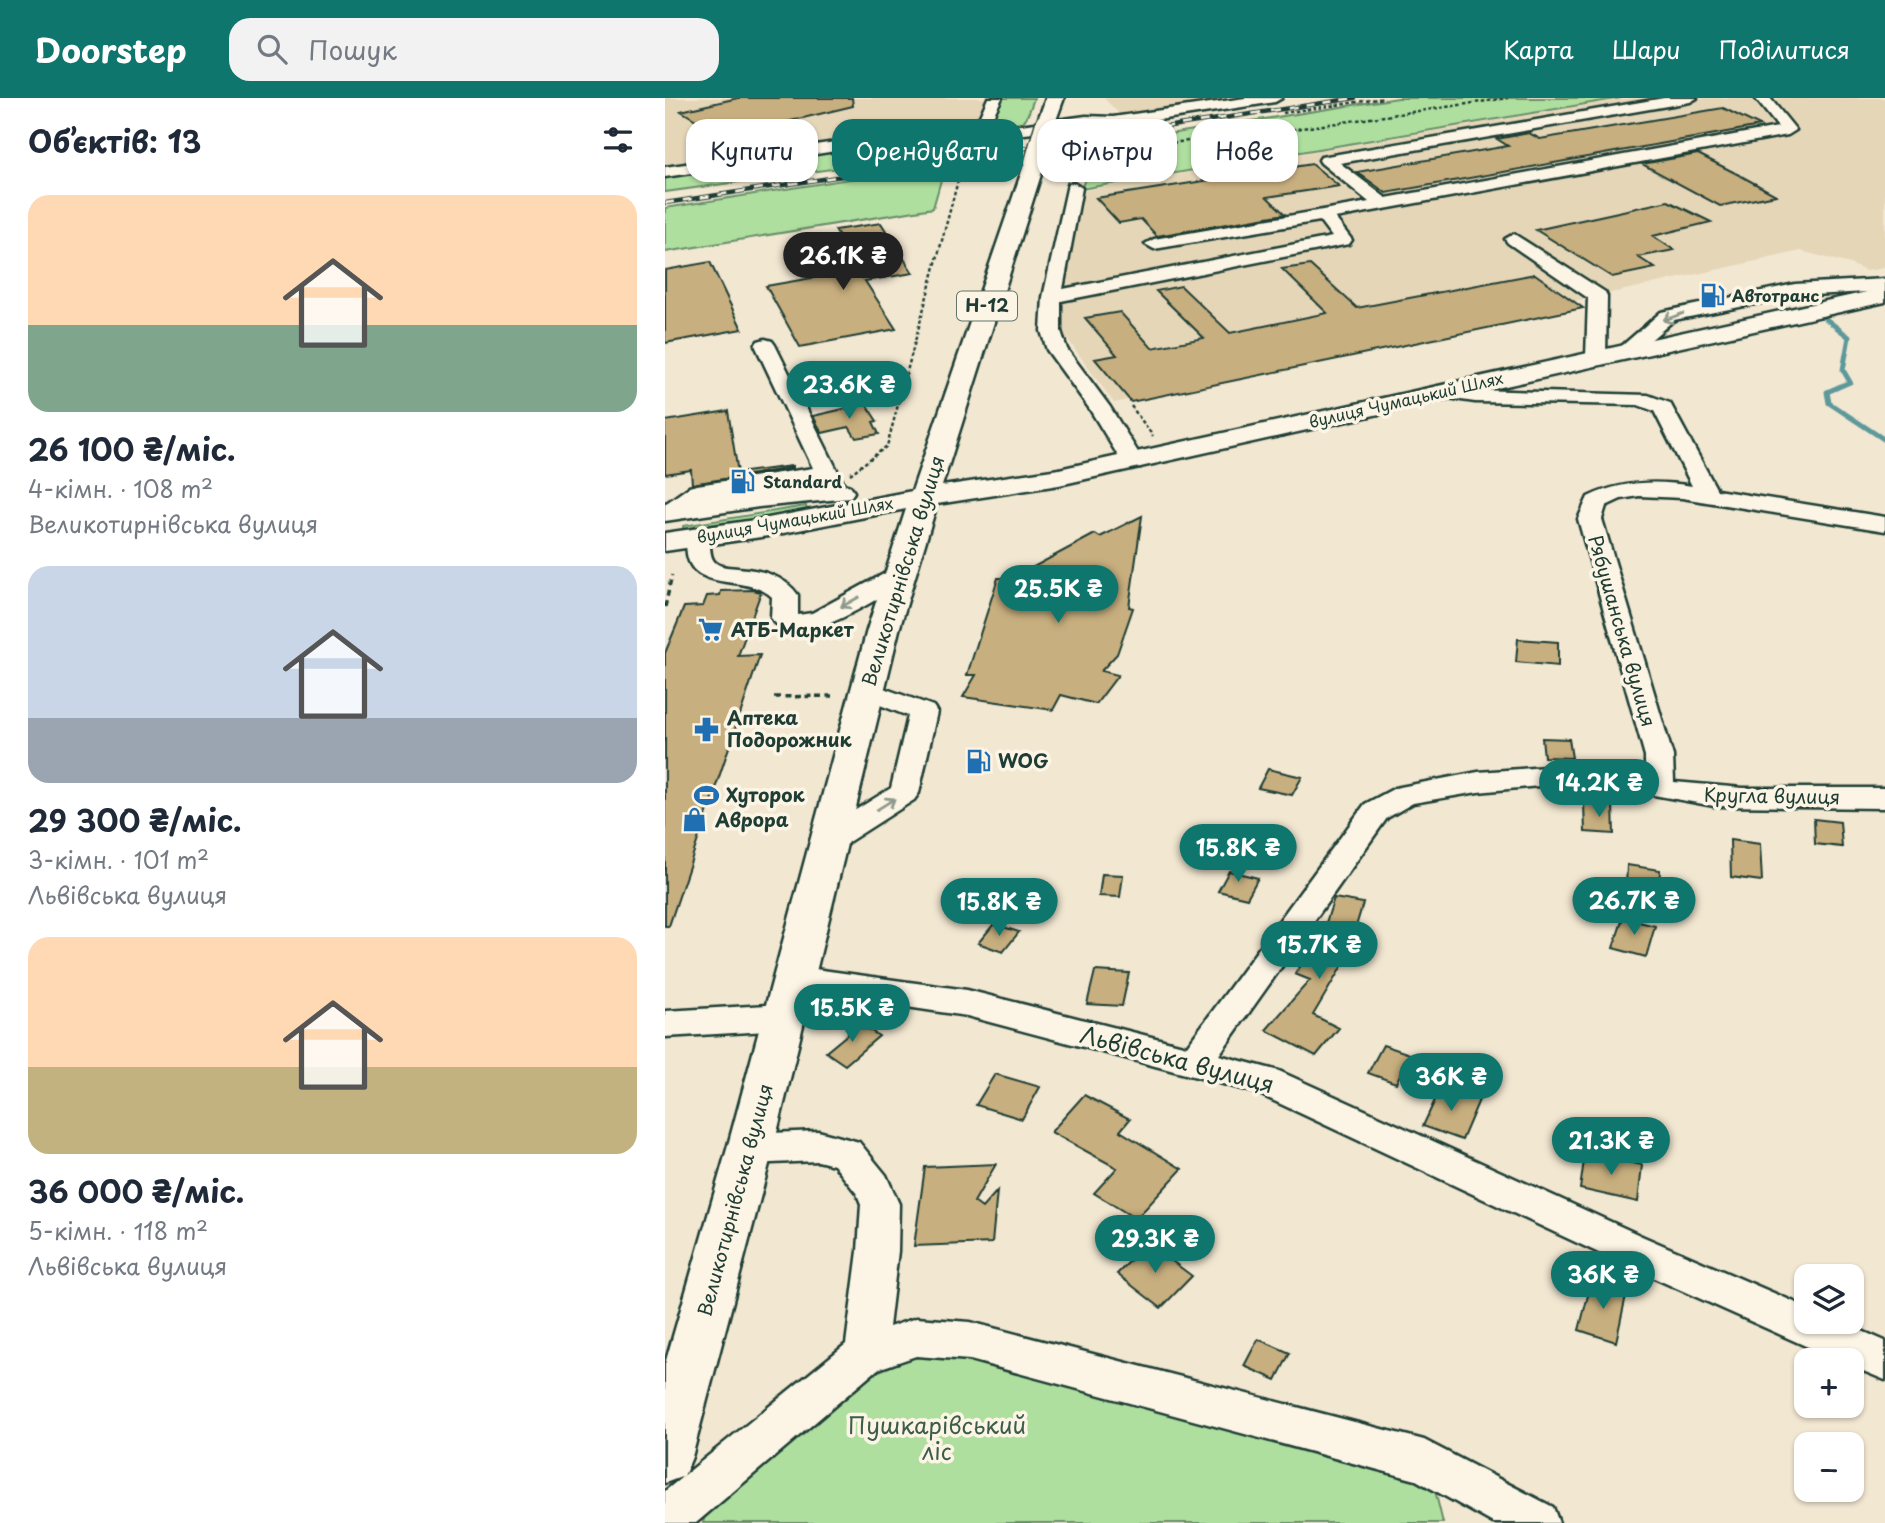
<!DOCTYPE html>
<html lang="uk">
<meta charset="utf-8">
<style>
body{margin:0;font-family:"Playpen Sans",sans-serif;background:#f2f2f3;color:#1f2937;height:100vh;display:flex;flex-direction:column;font-size:26px;white-space:nowrap}
*{box-sizing:border-box;margin:0}
p{font-size:23px;color:#747a83}
.icon{flex:none;width:38px;height:38px;fill:none;stroke:currentColor;stroke-width:2;stroke-linecap:round;stroke-linejoin:round}
.map{position:relative;flex:1;overflow:hidden}
.side{display:flex;flex-direction:column;background:#fff;width:665px}
.side>*{flex:none}
.banner{position:absolute;left:21px;top:21px;width:665px;height:63px;display:flex;gap:14px}
.buttons{position:absolute;left:1129px;top:1166px;display:grid;gap:14px}
.buttons a{display:grid;place-items:center;width:70px;height:70px;border-radius:14px;background:#fff;box-shadow:0 2px 5px #0004;font-size:35px}
.price{position:absolute;translate:-50% -60px;padding:0 16px;border-radius:24px;background:#0f766e;color:#fff;font-size:23px;line-height:46px;filter:drop-shadow(0 2px 4px #0008)}
.price::after{content:'';position:absolute;left:50%;top:42px;width:21px;height:16px;margin-left:-10px;background:inherit;clip-path:polygon(0 0,100% 0,50% 100%)}
.price.on{background:#222;color:#fff}
ul{padding:0;list-style:none}
li{display:grid;align-content:center;gap:14px;height:371px;padding:0 28px}
li span{display:grid;place-items:center;height:217px;border-radius:21px;color:#555}
li>.icon{margin-inline-start:auto}
span .icon{width:126px;height:126px;fill:#fffc;stroke-width:1}
li b{font-size:30px}
h2{display:flex;justify-content:space-between;align-items:center;height:84px;padding:0 28px;font-size:30px}
.chip{padding:0 24px;border-radius:21px;background:#fff;box-shadow:0 2px 5px #0004;font-size:24px;line-height:63px}
.chip.on{background:#0f766e;color:#fff}
header{display:flex;align-items:center;gap:42px;box-sizing:border-box;height:98px;padding:0 35px;background:#0f766e;color:#fff}
header strong{font-size:33px}
nav{display:flex;gap:38px;margin-inline-start:auto;font-size:24px}
.search{width:490px;height:63px;background:#f2f2f3;display:flex;align-items:center;gap:18px;box-sizing:border-box;padding:0 24px;border-radius:21px;color:#747a83;font-size:26px}
main{display:flex;flex:1;min-height:0}
.map>svg:first-child{display:block}
</style>
<header>
<strong>Doorstep</strong>
<div class="search"><svg class="icon" aria-label="search" viewBox="0 0 24 24"><circle cx="10" cy="10" r="6"/><path d="M15 15l6 6"/></svg>Пошук</div>
<nav><a>Карта</a><a>Шари</a><a>Поділитися</a></nav>
</header>
<main>
<section class="side">
<h2>Об’єктів: 13<svg class="icon" aria-label="filters" viewBox="0 0 24 24"><path d="M4 7h16M4 17h16"/><circle cx="9" cy="7" r="2"/><circle cx="15" cy="17" r="2"/></svg></h2>
<ul>
<li><span style="background:linear-gradient(#ffd9b3 60%,#7fa58c 0)"><svg class="icon" aria-label="home" viewBox="0 0 24 24"><path d="M3 11l9-7 9 7M6 9v11h12V9"/></svg></span><div><b>26 100 ₴/міс.</b><p>4-кімн. · 108 m²</p><p>Великотирнівська вулиця</p></div></li>
<li><span style="background:linear-gradient(#c9d6e8 70%,#9aa5b1 0)"><svg class="icon" aria-label="home" viewBox="0 0 24 24"><path d="M3 11l9-7 9 7M6 9v11h12V9"/></svg></span><div><b>29 300 ₴/міс.</b><p>3-кімн. · 101 m²</p><p>Львівська вулиця</p></div></li>
<li><span style="background:linear-gradient(#ffd9b3 60%,#c2b280 0)"><svg class="icon" aria-label="home" viewBox="0 0 24 24"><path d="M3 11l9-7 9 7M6 9v11h12V9"/></svg></span><div><b>36 000 ₴/міс.</b><p>5-кімн. · 118 m²</p><p>Львівська вулиця</p></div></li>
</ul>
</section>
<div class="map">
<svg width="1220" height="1425" viewBox="0 0 1220 1425">
<rect width="100%" height="100%" fill="#f2e7d1"/>
<filter id="ink" filterUnits="userSpaceOnUse"><feTurbulence type="fractalNoise" baseFrequency=".0143" numOctaves="2"/><feDisplacementMap in="SourceGraphic" scale="14" xChannelSelector="R" yChannelSelector="G"/><feConvolveMatrix kernelMatrix="1 2 1 2 8 2 1 2 1" color-interpolation-filters="sRGB"/></filter>
<g filter="url(#ink)">
<!-- built -->
<path fill="#e5d6b8" d="M0,0h322l-11,24 -311,45z
M439,0h154l-135,20z
M965,0h255v170l-19,3 -16,-7 -49,-13 -687,152 -56,-77 22,-135z"/>
<!-- green -->
<path fill="#afdf9f" stroke="#678e6a" stroke-width="2" d="M333,0h36c-3,9 -6,20 -13,26 -8,9 -32,5 -30,-10 0,-5 5,-12 7,-16z
M733,0h223l-540,91 18,-44z
M301,35l-19,20 -282,39v-17z
M261,69l17,6 -10,35 -268,44v-44z
M141,408l2,7 -124,21 -1,-8z
M266,1252l501,128 11,45h-740l7,-27 127,-108z"/>
<g fill="none" stroke-linecap="round" stroke-linejoin="round">
<!-- stream -->
<path stroke="#5d999b" stroke-width="5" d="M1157,218l27,21 -6,33 7,12 -23,10 2,11 56,37"/>
</g>
<!-- building -->
<path fill="#c8af7f" stroke="#1f3d34" stroke-width="2" d="M73,0h114l1,8 -129,31 -43,-26z
M1058,10l37,18 -374,67 -29,-21 151,-26 -11,-7 32,-6 11,6z
M1033,56l43,22 35,19 -56,11 -78,-42z
M647,66l27,22 -72,11 18,17 -128,22 -16,-17 -22,4 -23,-25z
M1003,103l43,21 -58,14 21,14 -36,7 17,11 -43,9 -76,-47z
M216,125l32,50 -48,8 31,48 -96,18 -34,-61 91,-16 6,9 -28,-49z
M45,164l32,67 -77,14v-73z
M645,167l47,43 178,-34 48,34 -452,94 -36,-43 22,-4 -32,-37 35,-6 32,36 52,-10 -48,-47 25,-5 49,47 97,-20 -45,-44z
M201,306l11,17 -4,1 6,12 -23,4 -7,-11 -27,6 -9,-17z
M63,313l10,62 54,-7v2l-100,16 -1,-14 -26,4v-53z
M477,418l-13,91 4,1 -16,46 -16,17 17,4 -22,29 -35,-9 -8,15 -90,-13 13,-22h-9l31,-97h15l82,-44 5,3z
M88,492l8,2 -23,64 22,-1 -91,271h-4v-273l19,-46 19,-1 4,-10 13,-1 1,-4z
M853,541l40,3v24l-42,-4z
M877,640l27,1 3,19 -28,-1z
M603,671l34,8 -10,18 -34,-7z
M919,705l29,2 1,29 -29,-2z
M1149,721l26,3 2,25 -27,-3z
M1065,742l30,4 2,37 -31,-4z
M962,767l33,5 -1,20 -33,-5z
M564,773l29,7 -11,20 -29,-7z
M437,776l21,1 -3,22 -21,-1z
M669,800l29,5 -12,40 4,1 -42,71 26,13 -23,28 -50,-26 44,-50 -15,-6 27,-39z
M958,820l32,8 -9,31 -33,-9z
M329,826l25,8 -16,20 -25,-9z
M430,873l34,2 -7,33 -35,-2z
M195,926l19,12 -34,29 -19,-13z
M718,947l27,9 -14,29 -28,-10z
M330,976l45,13 -18,32 -46,-14z
M776,989l38,13 -17,40 -39,-14z
M419,997l46,24 -10,12 62,38 -46,50 -42,-26 23,-25 -66,-36z
M920,1055l57,12 -4,37 -58,-13z
M331,1066l-22,38 8,6 15,-17 -5,52 -78,3 11,-79z
M483,1145l44,33 -31,32 -44,-34z
M927,1182l35,11 -11,51 -37,-12z
M593,1241l32,14 -14,27 -32,-14z"/>
<g fill="none" stroke-linecap="round" stroke-linejoin="round">
<defs>
<path id="minor" d="M323,0h14l-12,24 8,6 88,-12 27,1 132,-19h37l-7,4 -162,25 -27,-1 -91,12 -15,-9 -315,48v-10l306,-45 9,-6z
M999,0h33l-7,4 -350,61 46,35 392,-71 -23,-29h15l26,32 -8,5 -453,83 17,22 -3,4 -288,57v30l6,18 43,58 34,55 -3,5h-16l-36,-59 -42,-58 -6,-19 2,-34 25,-113 6,-1 8,5 -19,101 269,-52 -12,-16 -166,28 -9,-5 9,-5 215,-37 -48,-39 -2,-3 2,-3z
M849,136l91,58 2,4 -1,61 -3,4h-14l-3,-4 2,-59 -80,-55 -3,-4z
M1220,181v12l-90,5 -121,24 -41,35h-14l-3,-4 45,-39 134,-28z
M100,241l7,2 3,4 73,147 -4,5h-16l-9,-16 -115,17 -25,18 -14,1v-13l24,-17 8,-2 116,-17 -58,-123 3,-4z
M776,288l34,4 173,5 22,8 47,87 168,27v14l-203,-33 -43,-2 -18,3 -15,7 -4,13 71,237 1,26 69,6h142v20l-171,-2 -110,-20 -44,-2 -82,8 -65,11 -26,15 -168,237 60,16 365,166 162,70v14h33l46,20v39l-34,-14v-6h-14l-221,-99 -359,-168 -290,-77 -174,-26 -12,-3 -5,-9 5,-9 12,-3 174,24 220,56 178,-242 30,-16 83,-16 82,-6 44,2 41,8v-20l-67,-237 10,-22c33,-16 68,-17 104,-11l-38,-75 -16,-6 -163,-3 -41,-6 -3,-4 3,-4z
M33,432l8,2c7,9 1,24 10,31 6,5 15,4 22,5 23,2 46,7 60,27v20l14,-2 79,-43 9,-2 9,2 3,5 -3,5c-29,16 -112,76 -138,38l1,-21c-23,-23 -79,-4 -85,-43 -1,-8 -2,-15 3,-22z
M202,584l66,24 4,6 -18,81 -5,7 -75,48 -11,3 -11,-3 -4,-7 4,-7 74,-46 17,-72 -51,-20 -4,-6 4,-6z
M118,906l12,4 5,9 -5,9 -12,4 -118,7v-26z
M153,1033l41,11 27,33 13,29 -1,47 -9,76 27,-9 54,4 454,118 129,67 6,16h-66l-77,-43 -446,-120 -54,-4 -38,13 -182,154h-31v-32l181,-147 12,-93 3,-47 -4,-10 -23,-29 -16,-4 -68,3 -13,-4 -5,-11 5,-11 13,-4z"/>
<path id="major" d="M381,0h18l-9,25 -9,6 -9,-6z
M370,58l7,2 3,4 -103,324 117,-17 826,-181v14l-826,183 -122,19 -38,126 -126,519 -81,308 -8,19 -19,7v-119l62,-215 140,-519 39,-121 -138,27 -103,15v-18l103,-15 144,-27 113,-329 3,-4z
M175,385l10,3 4,6 -4,6 -91,9 -94,14v-18l94,-14z"/>
</defs>
<!-- minor casing -->
<use href="#minor" stroke="#1f3d34" stroke-width="5"/>
<!-- major casing -->
<use href="#major" stroke="#1f3d34" stroke-width="5"/>
<!-- path-far1 -->
<path stroke="#1f3d34" stroke-width="2.5" stroke-dasharray="3.5 2.5" stroke-linecap="butt" d="M618,15l101,-15
M420,45l16,-2
M418,54l192,-20 233,-34
M296,73l51,-4
M413,75l8,-32
M466,308l22,30
M185,376l37,-28 77,-288 19,-16"/>
<!-- path -->
<path stroke="#1f3d34" stroke-width="3.5" stroke-dasharray="6 4.5" stroke-linecap="butt" d="M0,509l7,-32
M109,599l58,-1"/>
<!-- minor -->
<use href="#minor" fill="#fcf5e5" fill-rule="evenodd"/>
<!-- major -->
<use href="#major" fill="#fcf5e5" fill-rule="evenodd"/>
<defs>
<path id="rail" d="M0,105l690,-105"/>
</defs>
<!-- rail casing -->
<use href="#rail" stroke="#1f3d34" stroke-width="4.5"/>
<!-- rail -->
<use href="#rail" stroke="#fcf5e5" stroke-width="2.5" stroke-dasharray="9" stroke-linecap="butt"/>
<defs>
<path id="major-bridge" d="M370,64l11,-39"/>
</defs>
<!-- major-bridge casing -->
<use href="#major-bridge" stroke="#1f3d34" stroke-width="23" stroke-linecap="butt"/>
<!-- major-bridge -->
<use href="#major-bridge" stroke="#fcf5e5" stroke-width="20"/>
</g>
<!-- one-way arrows -->
<defs><path id="oneway-shaft" d="M-6 0H5M1.5-3L5.5 0L1.5 3" fill="none" stroke-width="1.6" stroke-linecap="round" stroke-linejoin="round" transform="scale(1.75)"/></defs>
<g stroke="#8e998c">
<use href="#oneway-shaft" transform="translate(1008 219) rotate(160)"/>
<use href="#oneway-shaft" transform="translate(185 504) rotate(151)"/>
<use href="#oneway-shaft" transform="translate(221 706) rotate(-32)"/>
</g>
</g>
<!-- icons -->
<defs>
<symbol id="fuel-bare" viewBox="-9 -9 18 18"><path d="M-5.5-6h7V0h2V4h1.3V-2.5L3-4.5l.8-.8L6-3V5H2.5V1h-1V6h-7ZM-4.2-4.7v3.2H.2V-4.7Z" fill="#1f6fb2" stroke="#fcf5e5" stroke-width="2.5" paint-order="stroke"/></symbol>
<symbol id="supermarket-bare" viewBox="-9 -9 18 18"><path d="M-6-5.5h2.5l.6 2H6L4.5 2H-2.5L-4.4-4H-6ZM-1.5 3.2a1.3 1.3 0 1 0 .1 0ZM3 3.2a1.3 1.3 0 1 0 .1 0Z" fill="#1f6fb2" stroke="#fcf5e5" stroke-width="2.5" paint-order="stroke"/></symbol>
<symbol id="pharmacy-bare" viewBox="-9 -9 18 18"><path d="M-2-6h4v4h4v4h-4v4h-4v-4h-4v-4h4Z" fill="#1f6fb2" stroke="#fcf5e5" stroke-width="2.5" paint-order="stroke"/></symbol>
<symbol id="stadium-bare" viewBox="-9 -9 18 18"><path d="M0-5a6.5 5 0 1 0 0 10a6.5 5 0 1 0 0-10ZM-3.5-1.8h7v3.6h-7Z" fill="#1f6fb2" stroke="#fcf5e5" stroke-width="2.5" paint-order="stroke"/></symbol>
<symbol id="shop-bare" viewBox="-9 -9 18 18"><path d="M-5-2.5h2.3a2.7 3.5 0 0 1 5.4 0H5L5.5 6h-11ZM-1.5-2.5h3a1.5 2.3 0 0 0-3 0Z" fill="#1f6fb2" stroke="#fcf5e5" stroke-width="2.5" paint-order="stroke"/></symbol>
</defs>
<g fill-rule="evenodd">
<use href="#fuel-bare" x="1030" y="180" width="35" height="35"/>
<use href="#fuel-bare" x="60" y="366" width="35" height="35"/>
<use href="#supermarket-bare" x="28" y="514" width="35" height="35"/>
<use href="#pharmacy-bare" x="24" y="614" width="35" height="35"/>
<use href="#fuel-bare" x="296" y="646" width="35" height="35"/>
<use href="#stadium-bare" x="24" y="680" width="35" height="35"/>
<use href="#shop-bare" x="12" y="704" width="35" height="35"/>
</g>
<g text-anchor="middle" stroke-width="7" stroke-linejoin="round" paint-order="stroke">
<!-- far-poi labels -->
<g font-size="16" font-weight="bold" fill="#1f3d34" stroke="#fcf5e5" text-anchor="start">
<text x="1067" y="204">Автотранс</text>
<text x="98" y="390">Standard</text>
</g>
<!-- far-street labels -->
<g font-size="16" fill="#1f3d34" stroke="#fcf5e5">
<text transform="translate(741 302) rotate(-13)" y="6">вулиця Чумацький Шлях</text>
<text transform="translate(130 422) rotate(-10)" y="6">вулиця Чумацький Шлях</text>
</g>
<!-- shield labels -->
<rect fill="#fcf5e5" stroke="#617469" stroke-width="2" x="292" y="193.5" width="60" height="29" rx="5"/>
<g font-size="18" font-weight="bold" fill="#1f3d34">
<text x="322" y="214">Н-12</text>
</g>
<!-- street labels -->
<g font-size="19" fill="#1f3d34" stroke="#fcf5e5">
<text transform="translate(238 473) rotate(-73)" y="7">Великотирнівська вулиця</text>
<text transform="translate(957 533) rotate(74)" y="7">Рябушанська вулиця</text>
<text transform="translate(1107 698) rotate(1)" y="7">Кругла вулиця</text>
<text transform="translate(70 1102) rotate(-75)" y="7">Великотирнівська вулиця</text>
</g>
<!-- poi labels -->
<g font-size="19" font-weight="bold" fill="#1f3d34" stroke="#fcf5e5" text-anchor="start">
<text x="66" y="539">АТБ-Маркет</text>
<text x="62" y="627">Аптека<tspan x="62" dy="22">Подорожник</tspan></text>
<text x="333" y="670">WOG</text>
<text x="61" y="704">Хуторок</text>
<text x="50" y="729">Аврора</text>
</g>
<!-- near-street labels -->
<g font-size="23" fill="#1f3d34" stroke="#fcf5e5">
<text transform="translate(512 962) rotate(15)" y="8">Львівська вулиця</text>
</g>
<!-- near-park labels -->
<g font-size="23" fill="#3c5d49" stroke="#fcf5e5">
<text x="272" y="1336">Пушкарівський<tspan x="272" dy="26">ліс</tspan></text>
</g>
</g>
</svg>
<div class="buttons">
<a><svg class="icon" aria-label="layers" viewBox="0 0 24 24"><path d="M12 4l9 5-9 5-9-5zM3 14l9 5 9-5"/></svg></a>
<a>+</a>
<a>−</a>
</div>
<b class="price on" style="left:178px;top:194px">26.1K ₴</b>
<b class="price" style="left:184px;top:323px">23.6K ₴</b>
<b class="price" style="left:393px;top:527px">25.5K ₴</b>
<b class="price" style="left:934px;top:721px">14.2K ₴</b>
<b class="price" style="left:573px;top:786px">15.8K ₴</b>
<b class="price" style="left:969px;top:839px">26.7K ₴</b>
<b class="price" style="left:334px;top:840px">15.8K ₴</b>
<b class="price" style="left:654px;top:883px">15.7K ₴</b>
<b class="price" style="left:187px;top:946px">15.5K ₴</b>
<b class="price" style="left:786px;top:1015px">36K ₴</b>
<b class="price" style="left:946px;top:1079px">21.3K ₴</b>
<b class="price" style="left:490px;top:1177px">29.3K ₴</b>
<b class="price" style="left:938px;top:1213px">36K ₴</b>
<div class="banner">
<a class="chip">Купити</a>
<a class="chip on">Орендувати</a>
<a class="chip">Фільтри</a>
<a class="chip">Нове</a>
</div>
</div>
</main>
